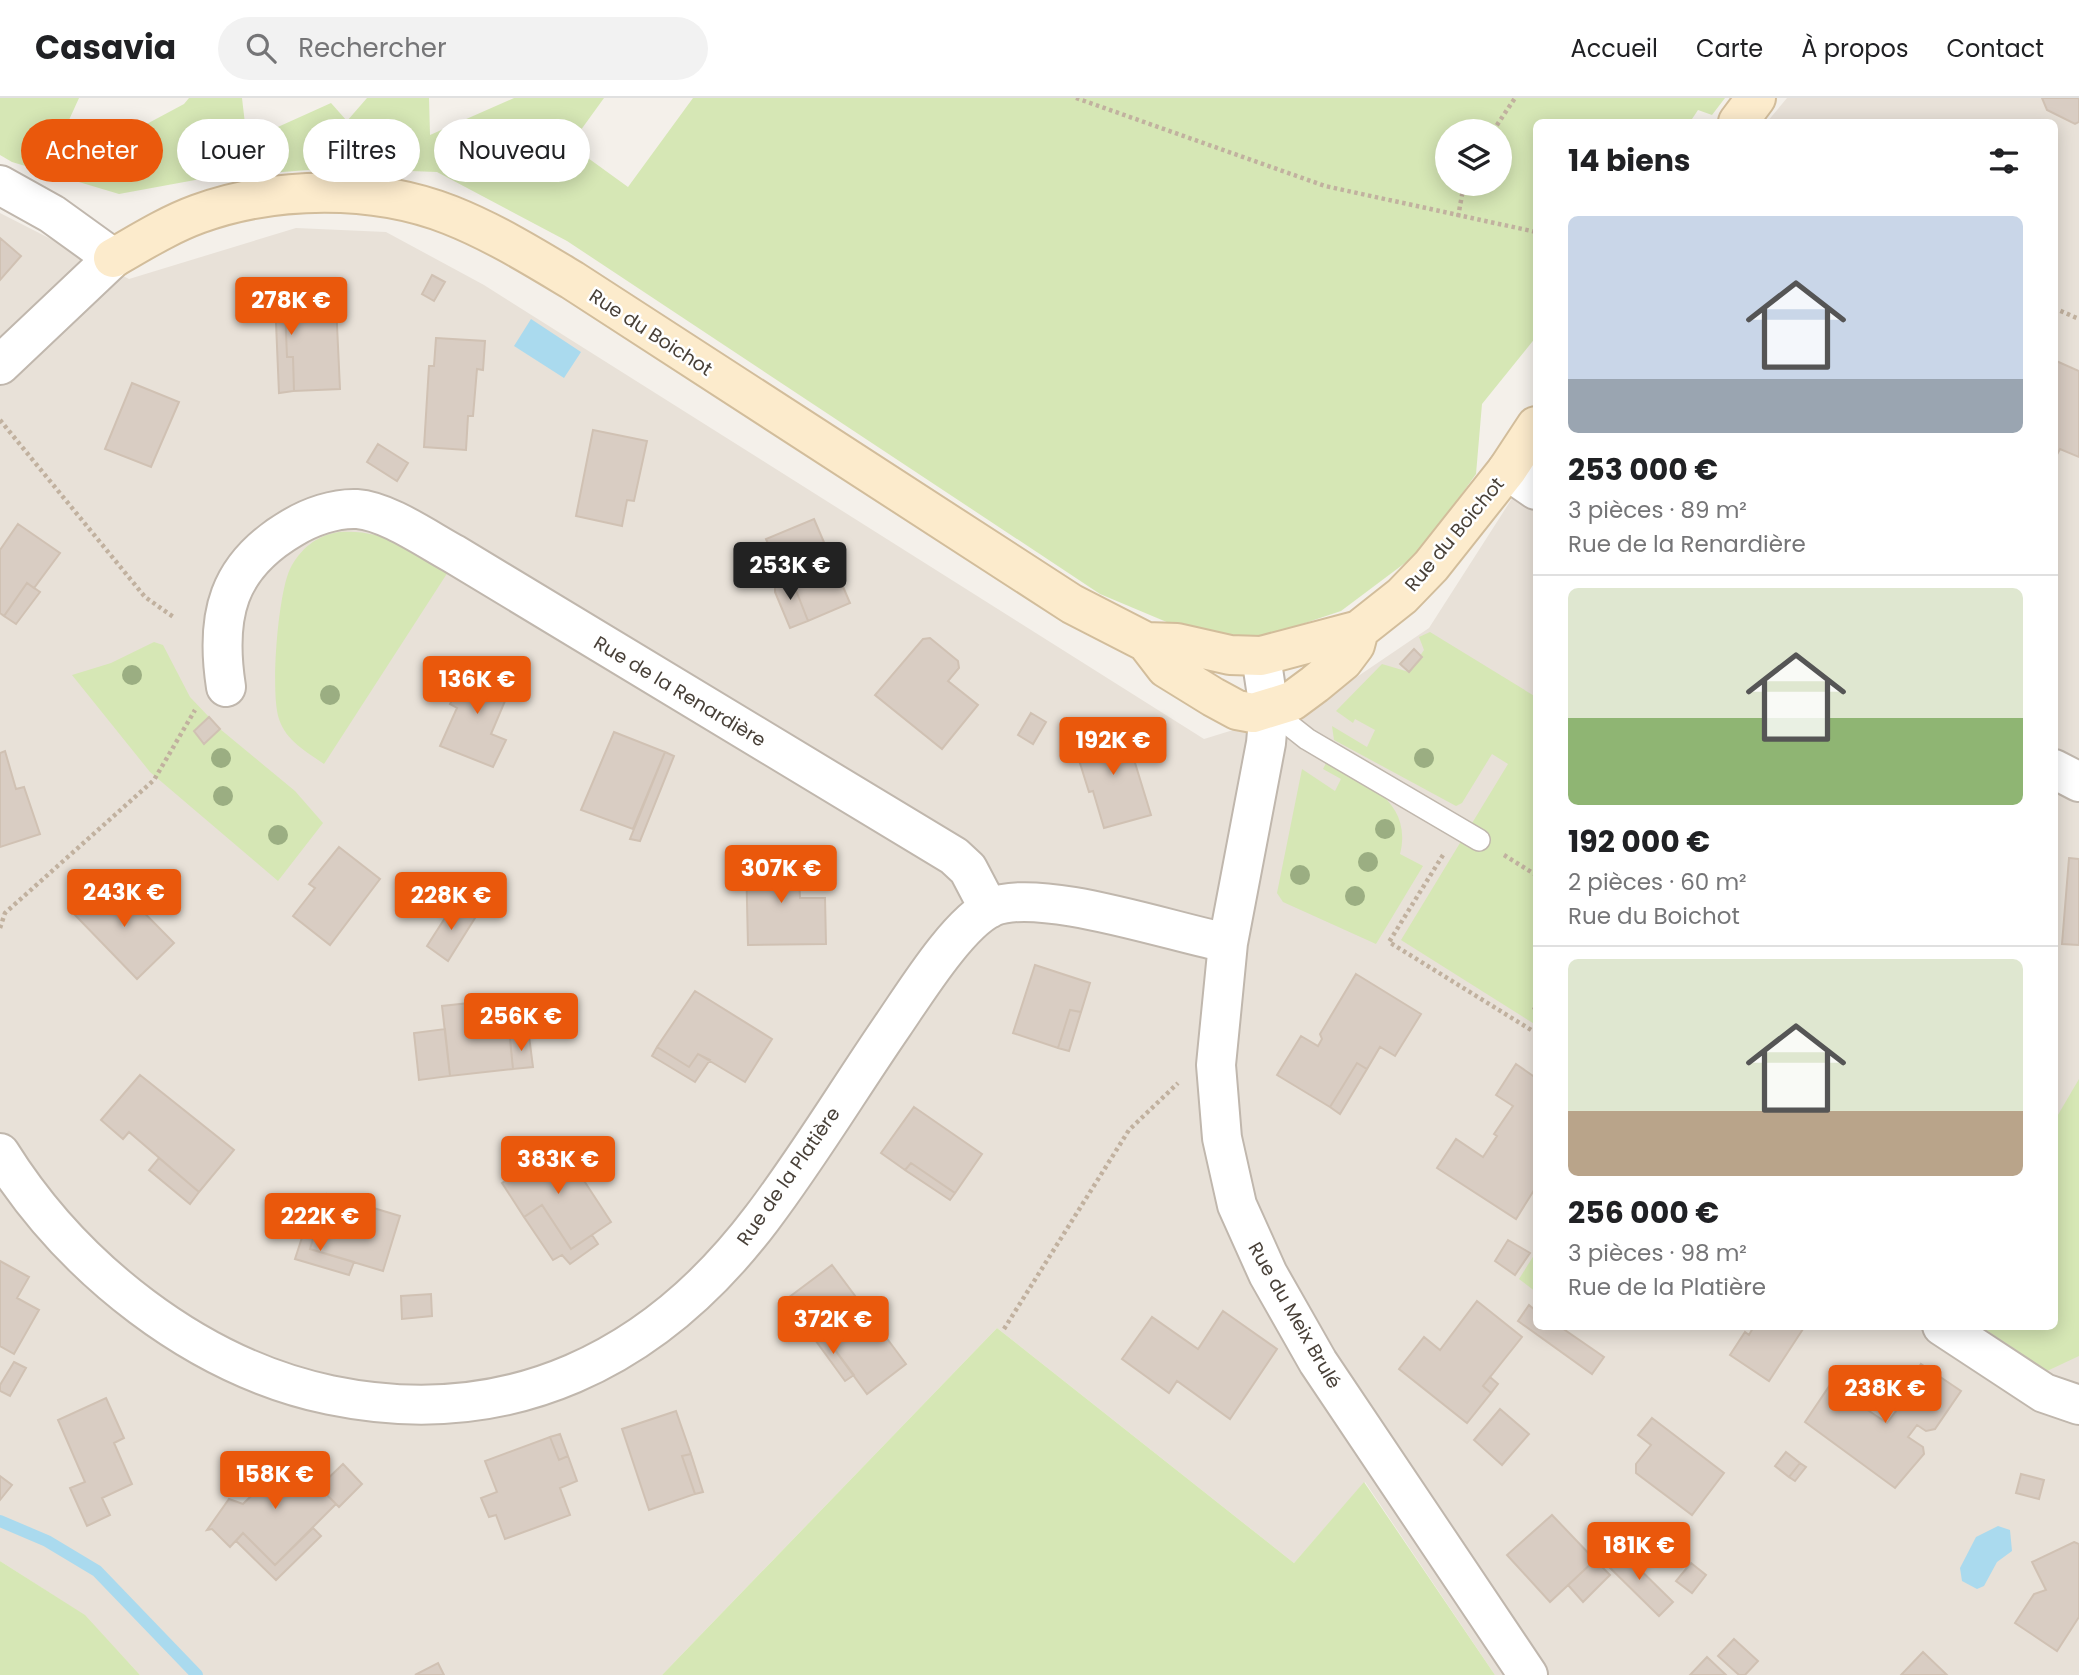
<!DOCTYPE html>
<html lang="fr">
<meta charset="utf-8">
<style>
body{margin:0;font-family:Poppins,sans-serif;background:#f2f2f2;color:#202124;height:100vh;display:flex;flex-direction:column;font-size:26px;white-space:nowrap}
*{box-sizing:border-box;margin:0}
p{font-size:23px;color:#757577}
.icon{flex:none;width:38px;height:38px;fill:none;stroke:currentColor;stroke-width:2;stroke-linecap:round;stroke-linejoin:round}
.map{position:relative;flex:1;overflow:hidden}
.sheet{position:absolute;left:1533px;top:21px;width:525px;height:1211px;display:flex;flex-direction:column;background:#fff;border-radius:10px;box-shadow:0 4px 18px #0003}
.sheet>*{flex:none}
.guide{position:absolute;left:21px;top:21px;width:665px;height:63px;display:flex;gap:14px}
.tools{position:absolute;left:1435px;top:21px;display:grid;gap:14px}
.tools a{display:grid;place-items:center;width:77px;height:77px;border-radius:50%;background:#fff;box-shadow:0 4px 18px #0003;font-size:35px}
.price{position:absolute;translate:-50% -60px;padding:0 16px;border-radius:7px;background:#ea580c;color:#fff;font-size:23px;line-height:46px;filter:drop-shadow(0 2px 4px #0008)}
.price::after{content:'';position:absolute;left:50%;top:42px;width:21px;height:16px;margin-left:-10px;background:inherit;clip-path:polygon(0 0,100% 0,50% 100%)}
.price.selected{background:#222;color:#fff}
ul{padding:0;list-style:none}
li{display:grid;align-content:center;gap:14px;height:371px;padding:0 35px}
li+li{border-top:2px solid #e0e0e0}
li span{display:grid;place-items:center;height:217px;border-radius:10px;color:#555}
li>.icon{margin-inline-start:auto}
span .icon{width:126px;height:126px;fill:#fffc;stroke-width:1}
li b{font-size:30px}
h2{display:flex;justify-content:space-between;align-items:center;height:84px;padding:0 35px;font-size:30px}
.tag{padding:0 24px;border-radius:32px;background:#fff;box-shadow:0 4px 18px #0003;font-size:24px;line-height:63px}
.tag.selected{background:#ea580c;color:#fff}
header{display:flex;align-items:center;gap:42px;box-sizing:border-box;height:98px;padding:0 35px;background:#fff;border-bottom:2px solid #e0e0e0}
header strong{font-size:33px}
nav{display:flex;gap:38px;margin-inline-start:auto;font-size:24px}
.search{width:490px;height:63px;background:#f2f2f2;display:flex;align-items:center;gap:18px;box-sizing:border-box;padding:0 24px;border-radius:38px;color:#757577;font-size:26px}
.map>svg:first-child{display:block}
</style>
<header>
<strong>Casavia</strong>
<div class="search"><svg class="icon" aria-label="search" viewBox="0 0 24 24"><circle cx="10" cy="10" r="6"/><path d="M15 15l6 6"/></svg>Rechercher</div>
<nav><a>Accueil</a><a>Carte</a><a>À propos</a><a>Contact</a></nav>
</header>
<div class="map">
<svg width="2079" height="1577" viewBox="0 0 2079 1577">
<rect width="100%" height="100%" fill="#f4f0ea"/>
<!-- residential -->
<path fill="#e8e1d8" d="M1787,0h292v1577h-584l-130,-193 -71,81 -297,-235 -335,347h-522l-56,-60 -84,-54v-1348l129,66 167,-51 90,4 98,53 720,454 113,-35 112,-76 107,-167v865h518v-1204h-287z"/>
<!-- green -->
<path fill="#d6e7b5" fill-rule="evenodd" d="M0,0h79l-15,33 31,10h20l69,-37 5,-6h53l5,43 84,-38 16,18 20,-23h62l1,37 84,-37h90l-34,47 58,42 65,-89h1032l-13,17 -14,-5 -8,12h-154v215l-54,67 -6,70 -55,77 -80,60 -81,27 -72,-7 -88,-37 -533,-353 -130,-69 -104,-4 -127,10 -87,16 -107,-32 -12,-7zM1447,33h53v53h-53z
M339,434c44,-3 74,17 109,40l-124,192c-17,-12 -38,-23 -45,-45 -9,-26 -1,-125 11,-150 10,-20 27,-34 49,-37z
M1430,534l106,65v328l-135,-85 107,-176 -16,-10 -30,49 -6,3 -122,-66 -2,-14 35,21 8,-17 -20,-11 -2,4 -17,-12 46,-47 27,8 15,-22 -5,-13z
M154,544l9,3 27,52 19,20 -15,14 10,12 16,-14 75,62 28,32 -45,58 -128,-109 -78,-97 39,-12z
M1326,665c40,18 87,39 74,91l23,12 -47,78 -93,-42 -6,-9 25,-124 33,22 6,-12 -18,-10z
M2079,981v277l-32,15 -65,-44 72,-1 1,-206z
M1536,1154v40l-17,-13z
M997,1230l297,235 70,-81 131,193h-833z
M0,1463l85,54 55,60h-140z"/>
<!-- water -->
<path fill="#aadaee" d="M531,221l50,33 -17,26 -50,-32z
M1998,1428l12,4 2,21 -15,11 -13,24 -7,3 -15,-8 -2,-13 16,-31z"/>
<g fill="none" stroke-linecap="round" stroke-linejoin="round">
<!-- stream -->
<path stroke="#aadaee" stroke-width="12" d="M0,1423l47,20 50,30 100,104"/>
</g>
<!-- building -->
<path fill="#d9cdc3" stroke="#d0c1b3" stroke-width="2" d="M2042,0h37v24l-4,2 -28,-14z
M0,140l21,18 -21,24z
M432,177l13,7 -11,19 -12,-7z
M335,198l1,8 -51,3 2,50h6l1,34 -15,2 -4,-94z
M336,206l4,85 -46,2 -1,-34h-6l-2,-50z
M436,240l49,3 -2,29 -6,-1 -4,47h-5l-2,34 -42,-3 5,-81h5z
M2054,262l25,11v86l-19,-8 -6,11z
M132,285l47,19 -28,65 -46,-18z
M593,332l54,11 -13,60 -7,-1 -5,26 -46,-10z
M378,346l30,19 -11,18 -30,-19z
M814,421l36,84 -42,18 -18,-46 -8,3 -16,-39z
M18,426l42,29 -26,35 -7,-5 -23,33 -4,-3v-63z
M790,477l18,46 -18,7 -15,-36v-12z
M27,485l13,9 -24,32 -12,-8z
M930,540l28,23 1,7 -11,13 30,24 -36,44 -67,-54 48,-56z
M1414,551l8,8 -13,15 -9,-8z
M469,567l44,17 -22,52 15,6 -13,27 -53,-21 17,-38 -7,-4z
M1031,615l15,9 -13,22 -15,-9z
M209,619l11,12 -16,15 -10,-13z
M1124,629l27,88 -47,13 -11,-37 -4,1 -16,-51z
M614,634l51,20 -32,77 -52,-19z
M5,653l11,38 8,-2 16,47 -40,13v-94z
M665,654l9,4 -34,85 -10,-2z
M339,749l41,32 -50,66 -37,-29 22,-28 -6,-4z
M798,759l2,41h25l1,46 -78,1 -2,-86z
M2069,760l10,1v86l-17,-1z
M111,781l63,64 -37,36 -62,-64z
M454,806l21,14 -27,43 -21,-15z
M1035,867l55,18 -9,29 -11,-2 -12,38 -45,-15z
M1356,876l65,40 -26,42 -15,-9 -13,22 -10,-6 -27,44 -53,-32 24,-39 17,10 4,-7 -2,-5z
M695,893l77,48 -27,43 -47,-28 -9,13 -32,-20z
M506,901l7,70 -63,7 -8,-70z
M1070,912l11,2 -12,39 -11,-3z
M445,931l5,47 -31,4 -5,-47z
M529,938l4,31 -20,2 -3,-31z
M657,949l32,20 9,-13 12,6 -15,22 -43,-26z
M1357,965l10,6 -27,45 -10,-7z
M1516,966l20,14v109l-20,32 -79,-51 19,-29 27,18 14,-21 -3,-2 19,-28 -17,-11z
M140,977l94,75 -35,42 -70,-60 -6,7 -22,-19z
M914,1009l68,47 -27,39 -44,-30 -6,7 -24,-17z
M560,1046l51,78 -40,27 -29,-44 -18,12 -22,-34z
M159,1060l40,34 -9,12 -41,-34z
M911,1065l44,30 -5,7 -45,-30z
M327,1096l28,9 2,-5 4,1 -1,5 40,12 -17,55 -73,-22z
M542,1107l29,44 21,-14 6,9 -28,20 -8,-9 -9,5 -29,-43z
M308,1121l10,3 -8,27 44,13 -5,13 -54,-16z
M1508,1142l22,13 -15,22 -20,-14z
M0,1163l29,16 -12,21 22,12 -25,44 -14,-8z
M832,1167l74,99 -39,30 -46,-63 -8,6 -25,-39z
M431,1196l1,22 -30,3 -1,-23z
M1477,1203l45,36 -39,49 8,7 -24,30 -68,-54 25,-32 16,13z
M1529,1207l7,6v15h23l45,31 -12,17 -74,-53z
M1223,1213l54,38 -47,70 -53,-38 -8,12 -47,-34 30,-42 46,32z
M1805,1228l-36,55 -39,-26 15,-23 4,3 5,-9z
M821,1233l33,44 -9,6 -32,-44z
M14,1264l12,6 -16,28 -10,-5v-6z
M1921,1266l40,27 -26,38 -9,2 -9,-6 -9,12 15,10 1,7 -29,34 -90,-66 25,-37 57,38 9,-12 -1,-8z
M1490,1279l8,7 -7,9 -8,-7z
M106,1300l18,40 -10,5 18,41 -30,14 8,17 -23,11 -17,-38 15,-6 -27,-62z
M1500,1311l29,25 -27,31 -28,-25z
M676,1313l15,43 -9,2 13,38 -46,16 -27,-81z
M1652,1320l72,55 -32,42 -56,-42v-9l15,-19 -13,-10z
M560,1336l8,22 -9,4 -9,-23z
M550,1339l9,23 9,-4 9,25 -17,7 10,27 -65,24 -9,-24 -7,2 -8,-19 16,-6 -12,-31z
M1786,1354l14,11 -11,14 -14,-11z
M286,1356l50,50 -61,61 -32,-32 -13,14 -18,-18 -5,1 22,-31 14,5 21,-21 -4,-4z
M691,1356l12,38 -8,2 -13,-38z
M1800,1365l6,4 -11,14 -6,-4z
M343,1366l19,20 -23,23 -20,-20z
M2021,1376l23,6 -5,19 -23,-6z
M0,1378l12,9 -12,15z
M1552,1417l43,45 -45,42 -43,-47z
M313,1430l8,8 -45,44 -40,-39 7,-8 32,32z
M2074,1444l5,2v73l-22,34 -42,-28 19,-29 12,-4 -14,-28z
M1619,1451l54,53 -14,14 -54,-53z
M1595,1462l15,15 -27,27 -15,-17z
M1691,1465l15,12 -14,18 -16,-12z
M1734,1541l24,22 -13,14h-6l-21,-19z
M1923,1554l24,23h-46z
M1707,1559l19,18h-36z
M438,1565l6,12h-29z"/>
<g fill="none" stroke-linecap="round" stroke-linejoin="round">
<defs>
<path id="lane" d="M1269,611l38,30 172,101"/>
<path id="street" d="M0,87l52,29 61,44 -113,107
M1507,372l29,20
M1261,558l8,53 -3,34 -38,200 -12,122 6,73 15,67 31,69 50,88 210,313
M226,589c-11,-71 1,-121 66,-159 18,-11 43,-20 65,-19 30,2 71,31 97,45l500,302 14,13 21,40
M2054,671l25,13
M0,1055c72,115 196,214 330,242 179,37 325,-35 432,-177 47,-62 87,-129 131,-193 22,-32 65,-102 99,-118 49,-20 182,26 236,36
M1942,1228l102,67 35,12"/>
<path id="secondary" d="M1738,24l18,-24
M113,160c28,-16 55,-33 85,-44 77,-28 176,-29 252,1 43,17 82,41 122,65l500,324 74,38 20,26 47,29 24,13 16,3 39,-12 23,-17 28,-23 12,-16 4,-15
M1146,544l31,1 53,12 31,1 98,-26 43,-34 29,-30 76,-96 29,-44"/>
</defs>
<!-- lane casing -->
<use href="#lane" stroke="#c0b7ad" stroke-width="24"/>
<!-- street casing -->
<use href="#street" stroke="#c0b7ad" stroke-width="42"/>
<!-- secondary casing -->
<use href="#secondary" stroke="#d2bd9b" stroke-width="42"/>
<!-- path -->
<path stroke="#c1b19f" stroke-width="4.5" stroke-dasharray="3.5 3.5" stroke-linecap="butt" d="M1076,0l249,88 211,46
M1493,33l22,-33
M1458,119l6,-33
M2054,210l25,11
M0,322l145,177 30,21
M1443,757l-54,87 147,91
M1504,757l32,20
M0,830l5,-15 149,-133 41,-70
M1534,912l2,-4
M1004,1231l125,-199 49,-47"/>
<!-- lane -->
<use href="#lane" stroke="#fff" stroke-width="21"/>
<!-- street -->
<use href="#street" stroke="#fff" stroke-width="38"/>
<!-- secondary -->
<use href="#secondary" stroke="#fcebcc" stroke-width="38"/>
</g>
<!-- trees -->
<g fill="#9bae82">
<circle cx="132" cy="577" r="10"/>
<circle cx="330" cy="597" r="10"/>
<circle cx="221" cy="660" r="10"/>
<circle cx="1424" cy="660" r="10"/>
<circle cx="223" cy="698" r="10"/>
<circle cx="1385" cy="731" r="10"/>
<circle cx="278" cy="737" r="10"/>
<circle cx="1368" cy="764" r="10"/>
<circle cx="1300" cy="777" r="10"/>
<circle cx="1355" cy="798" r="10"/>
</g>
<g text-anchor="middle" stroke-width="5" stroke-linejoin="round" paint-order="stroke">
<!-- street labels -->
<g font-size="19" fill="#484038" stroke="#fff">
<text transform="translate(651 234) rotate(33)" y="7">Rue du Boichot</text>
<text transform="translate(1454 436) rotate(-50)" y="7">Rue du Boichot</text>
<text transform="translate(680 593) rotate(31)" y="7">Rue de la Renardière</text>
<text transform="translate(788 1078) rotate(-55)" y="7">Rue de la Platière</text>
<text transform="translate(1295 1217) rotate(60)" y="7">Rue du Meix Brulé</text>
</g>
</g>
</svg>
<div class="tools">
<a><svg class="icon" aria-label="layers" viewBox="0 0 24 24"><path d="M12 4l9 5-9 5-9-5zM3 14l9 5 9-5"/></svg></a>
</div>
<b class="price" style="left:291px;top:239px">278K €</b>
<b class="price selected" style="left:790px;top:504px">253K €</b>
<b class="price" style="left:477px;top:618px">136K €</b>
<b class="price" style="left:1113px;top:679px">192K €</b>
<b class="price" style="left:781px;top:807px">307K €</b>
<b class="price" style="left:124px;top:831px">243K €</b>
<b class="price" style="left:451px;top:834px">228K €</b>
<b class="price" style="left:521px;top:955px">256K €</b>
<b class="price" style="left:558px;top:1098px">383K €</b>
<b class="price" style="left:320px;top:1155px">222K €</b>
<b class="price" style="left:833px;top:1258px">372K €</b>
<b class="price" style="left:1885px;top:1327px">238K €</b>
<b class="price" style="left:275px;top:1413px">158K €</b>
<b class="price" style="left:1639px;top:1484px">181K €</b>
<div class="guide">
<a class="tag selected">Acheter</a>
<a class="tag">Louer</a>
<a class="tag">Filtres</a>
<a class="tag">Nouveau</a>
</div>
<section class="sheet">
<h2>14 biens<svg class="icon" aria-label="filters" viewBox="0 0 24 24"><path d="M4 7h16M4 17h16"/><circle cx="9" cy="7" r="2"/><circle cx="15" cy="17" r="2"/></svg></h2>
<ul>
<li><span style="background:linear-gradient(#c9d6e8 75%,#9aa5b1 0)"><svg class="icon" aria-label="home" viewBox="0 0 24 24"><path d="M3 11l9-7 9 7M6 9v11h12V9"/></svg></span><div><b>253 000 €</b><p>3 pièces · 89 m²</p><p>Rue de la Renardière</p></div></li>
<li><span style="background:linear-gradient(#dfe7d0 60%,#8fb573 0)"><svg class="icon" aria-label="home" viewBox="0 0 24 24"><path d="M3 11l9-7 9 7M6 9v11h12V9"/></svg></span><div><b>192 000 €</b><p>2 pièces · 60 m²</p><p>Rue du Boichot</p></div></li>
<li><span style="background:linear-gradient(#dfe7d0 70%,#b9a48a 0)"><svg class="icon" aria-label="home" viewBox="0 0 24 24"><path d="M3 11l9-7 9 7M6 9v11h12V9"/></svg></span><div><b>256 000 €</b><p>3 pièces · 98 m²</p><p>Rue de la Platière</p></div></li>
</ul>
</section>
</div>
